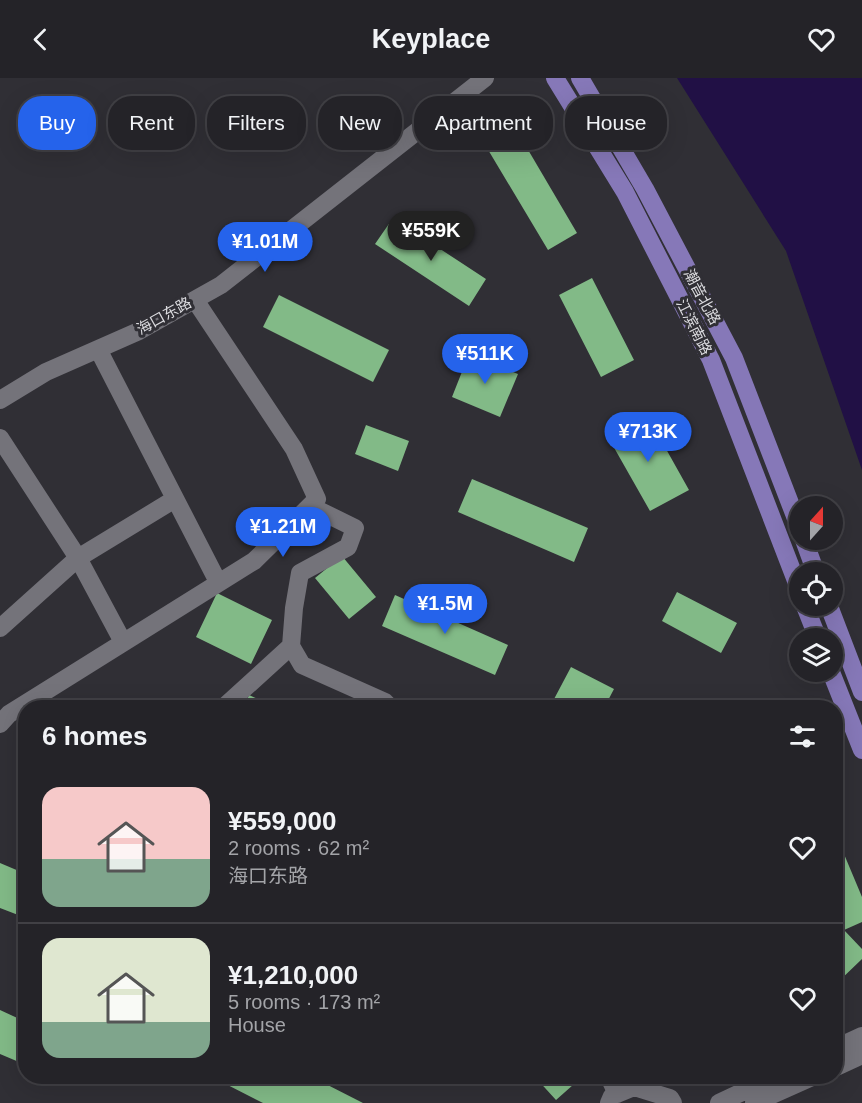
<!DOCTYPE html>
<meta charset="utf-8">
<style>
body{margin:0;font-family:Arial,"Noto Sans SC",sans-serif;background:#302f34;color:#f1f3f6;height:100vh;display:flex;flex-direction:column;font-size:22px;white-space:nowrap}
*{box-sizing:border-box;margin:0}
p{font-size:20px;color:#a3a4a8}
.icon{flex:none;width:33px;height:33px;fill:none;stroke:currentColor;stroke-width:2;stroke-linecap:round;stroke-linejoin:round}
.map{position:relative;flex:1;overflow:hidden}
.drawer{position:absolute;left:18px;top:622px;width:825px;height:384px;display:flex;flex-direction:column;background:#242328;border-radius:24px;box-shadow:0 6px 24px #0002,0 0 0 2px #414045}
.drawer>*{flex:none}
.hud{position:absolute;left:18px;top:18px;width:826px;height:54px;display:flex;gap:12px}
.needle{width:39px;rotate:21deg}
.buttons{position:absolute;left:789px;top:418px;display:grid;gap:12px}
.buttons a{display:grid;place-items:center;width:54px;height:54px;border-radius:50%;background:#242328;box-shadow:0 6px 24px #0002,0 0 0 2px #414045;font-size:30px}
.price{position:absolute;translate:-50% -51px;padding:0 14px;border-radius:21px;background:#2563eb;color:#fff;font-size:20px;line-height:39px;filter:drop-shadow(0 2px 3px #0008)}
.price::after{content:'';position:absolute;left:50%;top:36px;width:18px;height:14px;margin-left:-9px;background:inherit;clip-path:polygon(0 0,100% 0,50% 100%)}
.price.active{background:#222;color:#fff}
ul{padding:0;list-style:none}
li{display:flex;align-items:center;gap:18px;height:150px;padding:0 24px}
li+li{border-top:2px solid #414045}
li span{display:grid;place-items:center;flex:none;width:168px;height:120px;border-radius:18px;color:#555}
li>.icon{margin-inline-start:auto}
span .icon{width:72px;height:72px;fill:#fffc;stroke-width:1}
li b{font-size:26px}
h2{display:flex;justify-content:space-between;align-items:center;height:72px;padding:0 24px;font-size:26px}
.pill{padding:0 21px;border-radius:24px;background:#242328;box-shadow:0 6px 24px #0002,0 0 0 2px #414045;font-size:21px;line-height:54px}
.pill.active{background:#2563eb;color:#fff}
header{display:flex;justify-content:space-between;align-items:center;height:78px;padding:0 24px;background:#242328;font-size:27px;font-weight:700}
.map>svg:first-child{display:block}
</style>
<header><svg class="icon" aria-label="back" viewBox="0 0 24 24"><path d="M15 5l-7 7 7 7"/></svg>Keyplace<svg class="icon" aria-label="heart" viewBox="0 0 24 24"><path d="M12 20l-8-8c-3-5 5-10 8-4 3-6 11-1 8 4z"/></svg></header>
<div class="map">
<svg width="862" height="1025" viewBox="0 0 862 1025">
<rect width="100%" height="100%" fill="#302f35"/>
<!-- water -->
<path fill="#211045" d="M677,0h185v392l-76,-219z"/>
<!-- building -->
<path fill="#82ba87" d="M517,53l60,102 -29,17 -61,-102z
M393,140l93,61 -17,27 -94,-62z
M592,200l42,82 -33,17 -42,-82z
M279,217l110,55 -16,32 -110,-55z
M469,276l49,20 -18,43 -48,-20z
M647,337l42,75 -39,21 -42,-74z
M366,347l43,16 -11,30 -43,-17z
M472,401l116,49 -14,34 -116,-50z
M342,478l34,41 -27,22 -34,-41z
M677,514l60,31 -16,30 -59,-32z
M217,515l55,27 -21,44 -55,-27z
M395,517l113,50 -13,30 -113,-49z
M571,589l43,22 -10,19h-37l-14,-7z
M249,617l28,13h-34z
M836,757l26,62v25l-18,8 18,19v10l-25,24 -1,-62 5,5 -5,-11z
M0,785l26,11v44l-26,-10z
M0,932l26,12v43l-26,-11z
M212,999h100l51,26h-100z
M535,999h47l-26,23z"/>
<g fill="none" stroke-linecap="round" stroke-linejoin="round">
<!-- minor -->
<path stroke="#74737a" stroke-width="18" d="M98,271l120,233
M0,322l46,-28 93,-41 82,-46 264,-207
M0,360l78,120 45,84
M0,550l78,-70 97,-59
M291,568l11,19 83,37 6,6
M223,630l68,-62 3,-38 6,-35 48,-26 7,-19 -45,-22
M0,646l9,-10 245,-153 63,-62 -23,-50 -99,-149
M836,970l26,-12
M836,989l26,-12
M609,999l8,17
M609,1025l3,-7 22,-9 36,11 3,5
M719,1025l55,-26
M754,1025l58,-26"/>
<!-- major -->
<path stroke="#8678b8" stroke-width="18" d="M555,0l70,114 86,168 89,231
M580,0l65,111 89,169 66,171
M804,462l12,33
M805,528l13,33
M829,528l33,86
M831,594l31,78"/>
</g>
<g text-anchor="middle" stroke-width="6" stroke-linejoin="round" paint-order="stroke">
<!-- street labels -->
<g font-size="15" fill="#dbdbdf" stroke="#302f35">
<text transform="translate(702 219) rotate(62)" y="5">潮音北路</text>
<text transform="translate(164 238) rotate(-29)" y="5">海口东路</text>
<text transform="translate(694 249) rotate(63)" y="5">江滨南路</text>
</g>
</g>
</svg>
<div class="buttons">
<a><svg class="needle" viewBox="-14 -14 28 28"><path d="M0-13l5 13h-10z" fill="#e53935"/><path d="M0 13l5-13h-10z" fill="#a3a4a8"/></svg></a>
<a><svg class="icon" aria-label="locate" viewBox="0 0 24 24"><circle cx="12" cy="12" r="6"/><path d="M12 2v4M12 18v4M2 12h4M18 12h4"/></svg></a>
<a><svg class="icon" aria-label="layers" viewBox="0 0 24 24"><path d="M12 4l9 5-9 5-9-5zM3 14l9 5 9-5"/></svg></a>
</div>
<b class="price active" style="left:431px;top:184px">¥559K</b>
<b class="price" style="left:265px;top:195px">¥1.01M</b>
<b class="price" style="left:485px;top:307px">¥511K</b>
<b class="price" style="left:648px;top:385px">¥713K</b>
<b class="price" style="left:283px;top:480px">¥1.21M</b>
<b class="price" style="left:445px;top:557px">¥1.5M</b>
<div class="hud">
<a class="pill active">Buy</a>
<a class="pill">Rent</a>
<a class="pill">Filters</a>
<a class="pill">New</a>
<a class="pill">Apartment</a>
<a class="pill">House</a>
</div>
<section class="drawer">
<h2>6 homes<svg class="icon" aria-label="filters" viewBox="0 0 24 24"><path d="M4 7h16M4 17h16"/><circle cx="9" cy="7" r="2"/><circle cx="15" cy="17" r="2"/></svg></h2>
<ul>
<li><span style="background:linear-gradient(#f6c9c9 60%,#7fa58c 0)"><svg class="icon" aria-label="home" viewBox="0 0 24 24"><path d="M3 11l9-7 9 7M6 9v11h12V9"/></svg></span><div><b>¥559,000</b><p>2 rooms · 62 m²</p><p>海口东路</p></div><svg class="icon" aria-label="heart" viewBox="0 0 24 24"><path d="M12 20l-8-8c-3-5 5-10 8-4 3-6 11-1 8 4z"/></svg></li>
<li><span style="background:linear-gradient(#dfe7d0 70%,#7fa58c 0)"><svg class="icon" aria-label="home" viewBox="0 0 24 24"><path d="M3 11l9-7 9 7M6 9v11h12V9"/></svg></span><div><b>¥1,210,000</b><p>5 rooms · 173 m²</p><p>House</p></div><svg class="icon" aria-label="heart" viewBox="0 0 24 24"><path d="M12 20l-8-8c-3-5 5-10 8-4 3-6 11-1 8 4z"/></svg></li>
</ul>
</section>
</div>
